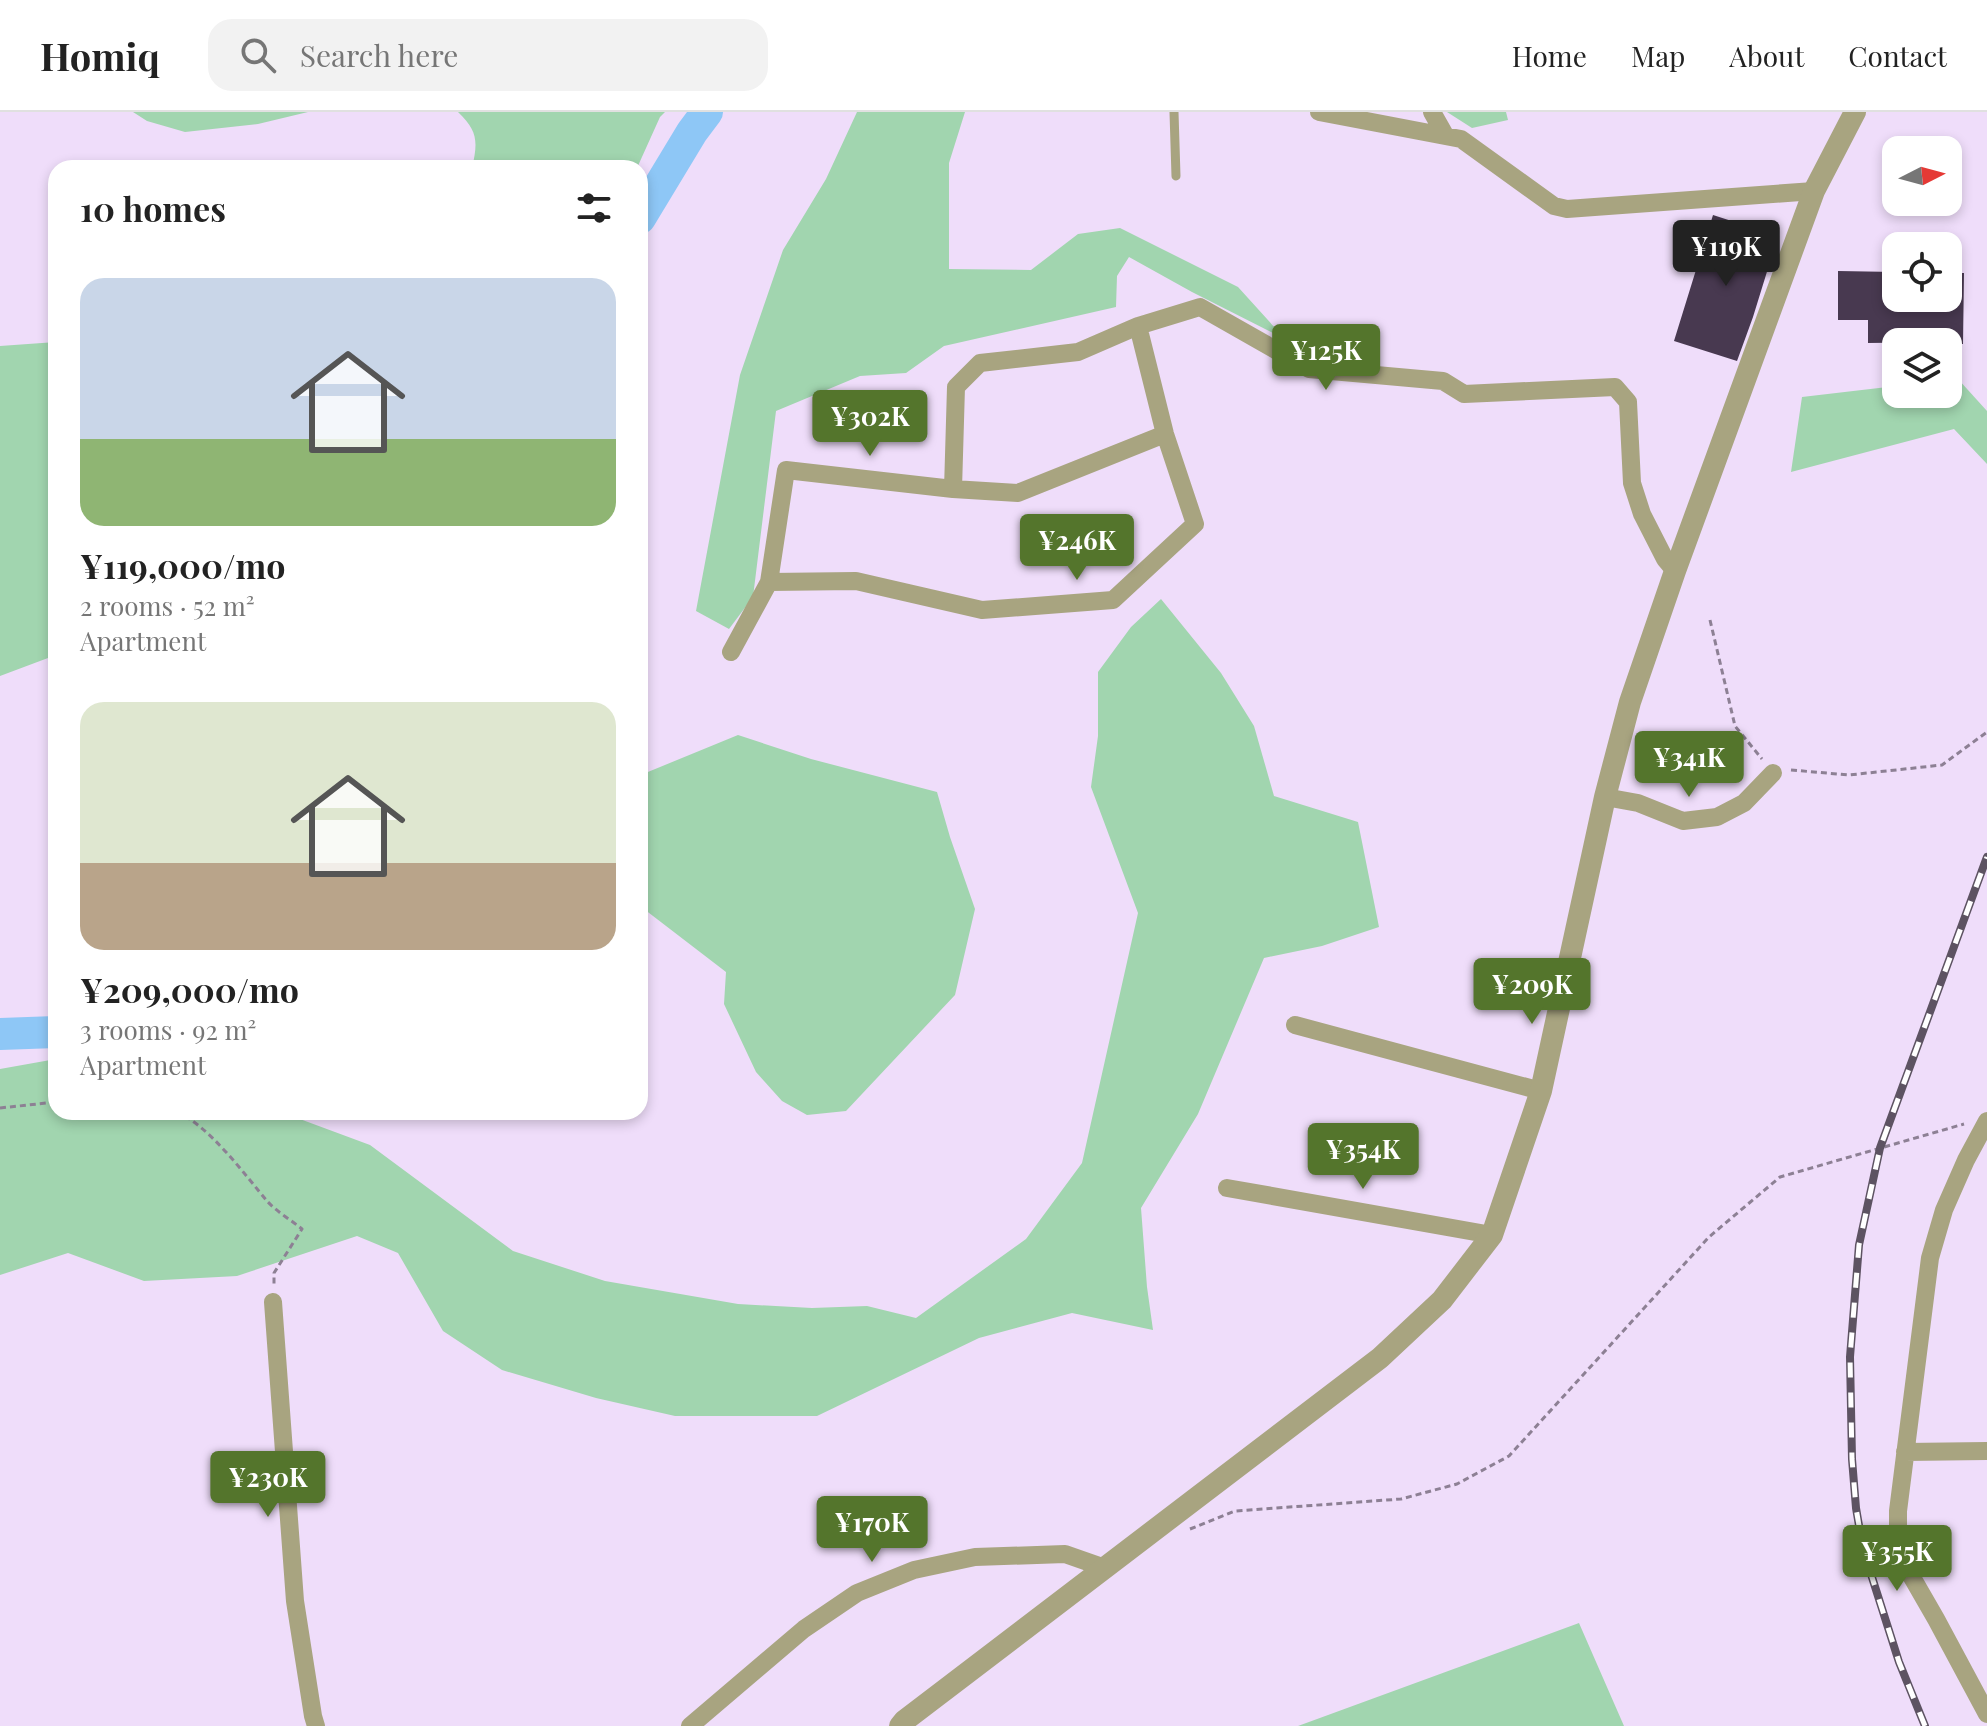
<!DOCTYPE html>
<meta charset="utf-8">
<style>
body{margin:0;font-family:"Playfair Display",serif;background:#f2f2f2;color:#222;height:100vh;display:flex;flex-direction:column;font-size:30px;white-space:nowrap}
*{box-sizing:border-box;margin:0}
p{font-size:26px;color:#767676}
.icon{flex:none;width:44px;height:44px;fill:none;stroke:currentColor;stroke-width:2;stroke-linecap:round;stroke-linejoin:round}
.map{position:relative;flex:1;overflow:hidden}
.panel{position:absolute;left:48px;top:48px;width:600px;height:960px;display:flex;flex-direction:column;background:#fff;border-radius:24px;box-shadow:0 4px 12px #0003}
.panel>*{flex:none}
.needle{width:52px;rotate:84deg}
.buttons{position:absolute;left:1882px;top:24px;display:grid;gap:16px}
.buttons a{display:grid;place-items:center;width:80px;height:80px;border-radius:16px;background:#fff;box-shadow:0 4px 12px #0003;font-size:40px}
.price{position:absolute;translate:-50% -68px;padding:0 18px;border-radius:8px;background:#54752c;color:#fff;font-size:26px;line-height:52px;filter:drop-shadow(0 2px 4px #0008)}
.price::after{content:'';position:absolute;left:50%;top:48px;width:24px;height:18px;margin-left:-12px;background:inherit;clip-path:polygon(0 0,100% 0,50% 100%)}
.price.on{background:#222;color:#fff}
ul{padding:0;list-style:none}
li{display:grid;align-content:center;gap:16px;height:424px;padding:0 32px}
li span{display:grid;place-items:center;height:248px;border-radius:24px;color:#555}
li>.icon{margin-inline-start:auto}
span .icon{width:144px;height:144px;fill:#fffc;stroke-width:1}
li b{font-size:34px}
h2{display:flex;justify-content:space-between;align-items:center;height:96px;padding:0 32px;font-size:34px}
header{display:flex;align-items:center;gap:48px;box-sizing:border-box;height:112px;padding:0 40px;background:#fff;border-bottom:2px solid #e0e0e0}
header strong{font-size:38px}
nav{display:flex;gap:44px;margin-inline-start:auto;font-size:28px}
.search{width:560px;height:72px;background:#f2f2f2;display:flex;align-items:center;gap:20px;box-sizing:border-box;padding:0 28px;border-radius:24px;color:#767676;font-size:30px}
.map>svg:first-child{display:block}
</style>
<header>
<strong>Homiq</strong>
<div class="search"><svg class="icon" aria-label="search" viewBox="0 0 24 24"><circle cx="10" cy="10" r="6"/><path d="M15 15l6 6"/></svg>Search here</div>
<nav><a>Home</a><a>Map</a><a>About</a><a>Contact</a></nav>
</header>
<div class="map">
<svg width="1987" height="1614" viewBox="0 0 1987 1614">
<rect width="100%" height="100%" fill="#efddfa"/>
<!-- green -->
<path fill="#a1d5af" d="M133,0h175l-50,12 -73,8 -38,-11z
M458,0h207l-5,5 -23,51h-165c6,-26 6,-37 -14,-56z
M857,0h108l-16,51v106l82,1 47,-36 42,-6 118,59 47,52 -93,-47 -63,-35 -12,19 -1,31 -172,39 -38,27 -46,3 -84,35 -23,186 -24,32 -33,-18 44,-236 43,-125 43,-71z
M1447,0h59l2,8 -36,8z
M56,230v313l-56,21v-330z
M1958,267l29,32v53l-33,-35 -163,43 11,-75 94,-11v8h52v-14z
M1161,487l60,74 33,53 20,70 84,26 21,105 -57,19 -58,12 -66,156 -57,94 6,79 6,43 -81,-17 -93,25 -162,78h-142l-79,-18 -94,-28 -59,-39 -45,-78 -41,-17 -120,40 -93,5 -76,-28 -68,22v-206l56,-10v53h225l89,33 143,106 92,30 133,23 74,4 55,-2 49,12 110,-79 56,-76 56,-250 -47,-126 7,-51v-64l33,-45z
M738,623l73,24 126,33 13,45 25,72 -20,86 -109,116 -39,4 -25,-14 -26,-29 -32,-68 2,-32 -86,-66v-121l3,-11z
M1579,1511l45,103h-326z"/>
<g fill="none" stroke-linecap="round" stroke-linejoin="round">
<!-- river -->
<path stroke="#8ec7f6" stroke-width="32" d="M640,106l52,-86 15,-20
M0,922l56,-2"/>
</g>
<!-- building -->
<path fill="#483950" d="M1713,103l65,21 -25,81 -16,44 -63,-20z
M1838,159l58,1v26h52v-25h16l-1,71h-15v-2l-80,1v-23h-30z"/>
<g fill="none" stroke-linecap="round" stroke-linejoin="round">
<!-- path -->
<path stroke="#8d8094" stroke-width="3" stroke-dasharray="6 4" stroke-linecap="butt" d="M1710,508l25,106 27,33
M1791,658l58,5 93,-10 45,-33
M0,996l56,-6
M176,1000c31,11 70,64 91,89 10,11 24,19 35,28l-28,44v11
M1190,1417l45,-18 166,-12 56,-15 52,-28 200,-219 71,-60 184,-53"/>
<!-- service -->
<path stroke="#a8a480" stroke-width="9" d="M1174,0l2,64"/>
<!-- minor -->
<path stroke="#a8a480" stroke-width="18" d="M1319,0l142,27 93,67 13,3 247,-18
M1432,0l13,23
M953,377l3,-102 24,-24 98,-11 60,-26 62,-19 109,62 134,12 21,13 151,-7 13,15 4,81 10,31 23,45 10,12
M769,470l87,-1 126,29 131,-10 82,-76 -30,-90 -27,-108
M731,540l38,-70 17,-112 167,19 65,4 147,-59
M1605,685l33,6 45,18 34,-4 27,-14 29,-30
M1295,913l246,66
M1987,1009l-21,39 -22,50 -14,48 -32,253v42l38,66 51,95
M1227,1076l265,47
M273,1190l22,299 18,115 3,10
M1905,1340l82,-1
M690,1614l114,-97 53,-36 57,-23 61,-13 90,-3 40,14"/>
<!-- tertiary -->
<path stroke="#a8a480" stroke-width="22" d="M900,1614l4,-5 476,-363 62,-58 50,-65 49,-144 64,-294 25,-95 45,-131 139,-380 41,-79"/>
<defs>
<path id="rail" d="M1925,1614l-26,-64 -36,-113 -7,-41 -4,-49 -2,-102 9,-112 21,-97 107,-291"/>
</defs>
<!-- rail casing -->
<use href="#rail" stroke="#5d5362" stroke-width="8"/>
<!-- rail -->
<use href="#rail" stroke="#fff" stroke-width="5" stroke-dasharray="15" stroke-linecap="butt"/>
</g>
</svg>
<div class="buttons">
<a><svg class="needle" viewBox="-14 -14 28 28"><path d="M0-13l5 13h-10z" fill="#e53935"/><path d="M0 13l5-13h-10z" fill="#767676"/></svg></a>
<a><svg class="icon" aria-label="locate" viewBox="0 0 24 24"><circle cx="12" cy="12" r="6"/><path d="M12 2v4M12 18v4M2 12h4M18 12h4"/></svg></a>
<a><svg class="icon" aria-label="layers" viewBox="0 0 24 24"><path d="M12 4l9 5-9 5-9-5zM3 14l9 5 9-5"/></svg></a>
</div>
<b class="price on" style="left:1726px;top:176px">¥119K</b>
<b class="price" style="left:1326px;top:280px">¥125K</b>
<b class="price" style="left:870px;top:346px">¥302K</b>
<b class="price" style="left:1077px;top:470px">¥246K</b>
<b class="price" style="left:1689px;top:687px">¥341K</b>
<b class="price" style="left:1532px;top:914px">¥209K</b>
<b class="price" style="left:1363px;top:1079px">¥354K</b>
<b class="price" style="left:268px;top:1407px">¥230K</b>
<b class="price" style="left:872px;top:1452px">¥170K</b>
<b class="price" style="left:1897px;top:1481px">¥355K</b>
<section class="panel">
<h2>10 homes<svg class="icon" aria-label="filters" viewBox="0 0 24 24"><path d="M4 7h16M4 17h16"/><circle cx="9" cy="7" r="2"/><circle cx="15" cy="17" r="2"/></svg></h2>
<ul>
<li><span style="background:linear-gradient(#c9d6e8 65%,#8fb573 0)"><svg class="icon" aria-label="home" viewBox="0 0 24 24"><path d="M3 11l9-7 9 7M6 9v11h12V9"/></svg></span><div><b>¥119,000/mo</b><p>2 rooms · 52 m²</p><p>Apartment</p></div></li>
<li><span style="background:linear-gradient(#dfe7d0 65%,#b9a48a 0)"><svg class="icon" aria-label="home" viewBox="0 0 24 24"><path d="M3 11l9-7 9 7M6 9v11h12V9"/></svg></span><div><b>¥209,000/mo</b><p>3 rooms · 92 m²</p><p>Apartment</p></div></li>
</ul>
</section>
</div>
